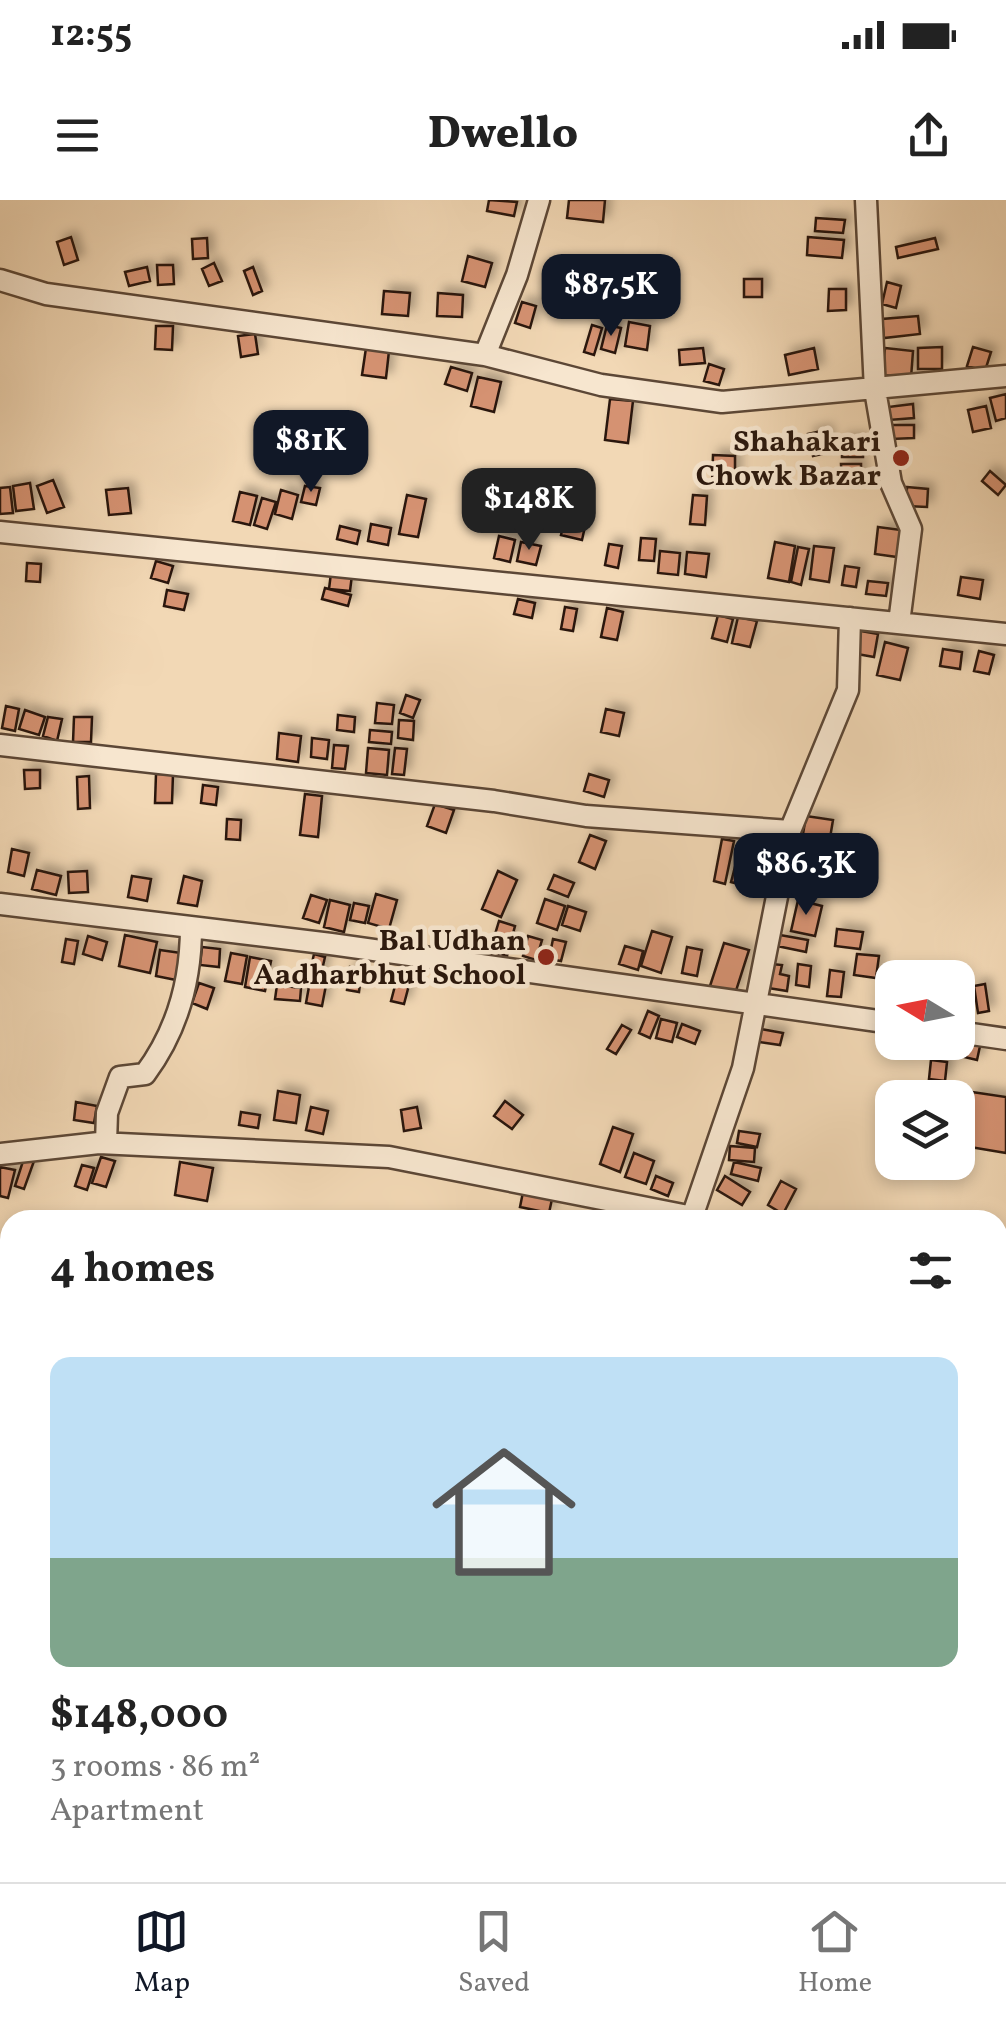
<!DOCTYPE html>
<meta charset="utf-8">
<style>
body{margin:0;font-family:Vollkorn,serif;background:#f2f2f2;color:#222;height:100vh;display:flex;flex-direction:column;font-size:38px;white-space:nowrap}
*{box-sizing:border-box;margin:0}
p{font-size:32px;color:#767676}
.icon{flex:none;width:55px;height:55px;fill:none;stroke:currentColor;stroke-width:2;stroke-linecap:round;stroke-linejoin:round}
.map{position:relative;flex:1;overflow:hidden}
.details{position:absolute;left:0px;top:1010px;width:1008px;height:672px;display:flex;flex-direction:column;background:#fff;border-radius:30px 30px 0 0;box-shadow:0 5px 15px #0003}
.details>*{flex:none}
.needle{width:65px;rotate:280deg}
.tools{position:absolute;left:875px;top:760px;display:grid;gap:20px}
.tools a{display:grid;place-items:center;width:100px;height:100px;border-radius:20px;background:#fff;box-shadow:0 5px 15px #0003;font-size:50px}
.price{position:absolute;translate:-50% -85px;padding:0 22px;border-radius:20px;background:#111827;color:#fff;font-size:32px;line-height:65px;filter:drop-shadow(0 2px 5px #0008)}
.price::after{content:'';position:absolute;left:50%;top:60px;width:30px;height:22px;margin-left:-15px;background:inherit;clip-path:polygon(0 0,100% 0,50% 100%)}
.price.active{background:#222;color:#fff}
ul{padding:0;list-style:none}
li{display:grid;align-content:center;gap:20px;height:530px;padding:0 50px}
li+li{border-top:2px solid #e0e0e0}
li span{display:grid;place-items:center;height:310px;border-radius:20px;color:#555}
li>.icon{margin-inline-start:auto}
span .icon{width:180px;height:180px;fill:#fffc;stroke-width:1}
li b{font-size:42px}
h2{display:flex;justify-content:space-between;align-items:center;height:120px;padding:0 50px;font-size:42px}
.status{display:flex;justify-content:space-between;align-items:center;height:70px;padding:0 50px;background:#fff;direction:ltr}
.status svg{height:28px;fill:currentColor}
header{display:flex;justify-content:space-between;align-items:center;height:130px;padding:0 50px;background:#fff;font-size:45px;font-weight:800}
.menu{display:flex;justify-content:space-around;align-items:center;height:140px;border-top:2px solid #e0e0e0;background:#fff;font-size:28px;color:#767676}
.menu a{display:grid;justify-items:center;gap:5px}
.menu .active{color:#111827}
.map>svg:first-child{display:block}
</style>
<div class="status"><b>12:55</b><svg viewBox="0 0 49 12"><path d="M0 12V9h3v3zM5 12V6h3v6zM10 12V3h3v9zM15 12V0h3v12zM26 1h20v11H26zM47 4h2v5h-2z"/></svg></div>
<header><svg class="icon" aria-label="menu" viewBox="0 0 24 24"><path d="M4 6h16M4 12h16M4 18h16"/></svg>Dwello<svg class="icon" aria-label="share" viewBox="0 0 24 24"><path d="M12 15V3M7 8l5-5 5 5M5 13v7h14v-7"/></svg></header>
<div class="map">
<svg width="1006" height="1682" viewBox="0 0 1006 1682">
<defs>
<filter id="shadow"><feDropShadow dx="6" dy="-6" stdDeviation="5" flood-color="#0004"/></filter>
</defs>
<rect width="100%" height="100%" fill="#f2d8b5"/>
<filter id="stains"><feTurbulence type="fractalNoise" baseFrequency=".002" numOctaves="4"/><feColorMatrix values="0 0 0 0 .2 0 0 0 0 .09 0 0 0 0 .02 0 0 0 .5 -.17"/></filter>
<radialGradient id="worn" r=".72"><stop offset=".6" stop-color="#630" stop-opacity="0"/><stop offset="1" stop-color="#630" stop-opacity=".3"/></radialGradient>
<g fill="none" stroke-linecap="round" stroke-linejoin="round">
<!-- stream -->
<path stroke="#6e796d" stroke-width="4" d="M956,1672l10,10
M0,1679l11,-7"/>
</g>
<!-- building -->
<path fill="#d59272" stroke="#2a170c" stroke-width="2.5" filter="url(#shadow)" d="M489,0l28,2 -3,14 -27,-5z
M569,0h36l-2,22 -36,-4z
M816,18l29,2 -2,13 -28,-2z
M71,37l7,23 -14,5 -7,-23z
M808,37l36,3 -2,18 -35,-3z
M207,38l1,20 -15,1 -1,-20z
M935,38l3,11 -40,9 -2,-11z
M468,56l24,7 -7,24 -23,-6z
M214,63l8,18 -13,5 -7,-17z
M157,65h16l1,19 -16,1z
M147,67l3,14 -21,5 -4,-14z
M253,67l9,24 -9,4 -9,-24z
M744,79h18v18h-18z
M887,82l14,4 -5,22 -14,-4z
M829,89h17v21l-18,1z
M384,91l26,2 -2,23 -26,-2z
M438,93l25,2 -1,22 -25,-1z
M522,102l14,4 -6,22 -15,-5z
M918,116l2,18 -36,4 -2,-19z
M629,122l21,4 -3,24 -22,-4z
M592,125l10,3 -8,27 -10,-3z
M607,125l14,3 -6,25 -14,-4z
M156,126h17l-1,24 -17,-1z
M255,134l3,20 -17,3 -3,-21z
M942,147v22h-24v-21z
M973,147l18,5 -6,19 -18,-5z
M366,148l23,3 -3,27 -24,-3z
M703,148l2,15 -25,2 -1,-15z
M814,148l4,21 -29,6 -4,-20z
M885,148l28,3 -2,27 -29,-3z
M709,164l15,5 -5,16 -15,-4z
M451,167l21,6 -5,18 -22,-7z
M478,177l23,5 -7,30 -23,-6z
M1006,194v24l-10,3 -6,-23z
M610,199l23,2 -5,42 -23,-3z
M913,204l1,14 -25,2 -1,-13z
M986,206l5,22 -18,4 -5,-22z
M891,225h23v13l-23,1z
M826,230l5,22 -18,4 -5,-22z
M842,239h21v18h-21z
M713,255l22,1v29l-23,-1z
M841,264h20v16l-19,1z
M990,271l16,14 -8,10 -16,-14z
M53,280l11,27 -17,6 -10,-27z
M30,283l4,26 -18,2 -3,-25z
M305,286l15,2 -4,17 -15,-3z
M10,287l3,26 -13,1v-26z
M907,287l21,2 -1,18 -21,-1z
M128,288l3,25 -22,2 -3,-25z
M281,290l17,5 -6,24 -17,-5z
M240,292l17,4 -7,29 -17,-4z
M407,295l19,4 -8,38 -19,-3z
M693,295l14,1 -2,29 -15,-1z
M262,298l14,4 -9,27 -13,-4z
M565,318l21,4 -4,18 -21,-5z
M371,324l20,4 -3,17 -20,-4z
M340,326l20,5 -3,13 -20,-5z
M878,327l23,3 -4,27 -22,-3z
M499,336l16,4 -5,22 -16,-4z
M641,338l15,1 -2,22 -15,-1z
M521,342l20,4 -5,19 -19,-4z
M775,342l20,4 -6,36 -21,-4z
M609,344l13,2 -4,22 -13,-3z
M814,346l20,2 -5,34 -19,-3z
M798,347l11,2 -8,36 -10,-3z
M660,351l20,2 -2,22 -20,-2z
M687,352l22,2 -3,23 -21,-3z
M156,361l17,5 -5,17 -17,-5z
M27,363l14,1 -1,18 -14,-1z
M845,366l14,2 -3,19 -14,-2z
M331,373l21,2 -2,16 -21,-2z
M961,377l22,3 -3,19 -22,-4z
M868,381l20,2 -2,13 -20,-2z
M325,388l26,7 -3,11 -26,-7z
M167,390l21,4 -4,16 -20,-4z
M518,399l17,4 -3,15 -18,-4z
M565,407l12,2 -4,22 -12,-2z
M607,408l16,4 -6,28 -16,-3z
M718,415l15,4 -6,23 -15,-4z
M738,417l19,4 -7,26 -18,-4z
M861,431l17,3 -4,23 -17,-3z
M885,442l23,6 -8,32 -23,-5z
M943,449l19,3 -2,17 -20,-3z
M979,451l15,4 -5,19 -15,-3z
M406,495l14,5 -7,18 -13,-5z
M377,503l17,2 -2,19 -17,-1z
M6,506l13,3 -4,22 -13,-3z
M606,509l18,4 -5,23 -18,-4z
M25,510l20,7 -6,18 -20,-6z
M338,515l17,2 -1,15 -17,-2z
M48,517l14,2 -5,22 -14,-5z
M74,517h18l-1,25h-18z
M399,520l15,1 -1,19 -15,-2z
M370,530l22,2 -1,12 -22,-2z
M279,533l22,3 -3,26 -21,-3z
M312,538l17,2 -2,19 -16,-2z
M334,545l14,1 -3,23 -13,-1z
M368,548l21,2 -2,25 -21,-2z
M395,548l12,1 -3,26 -12,-1z
M24,570h16v18l-15,1z
M156,574h17l-1,29h-17z
M589,574l20,6 -5,17 -20,-6z
M89,576l1,32 -12,1 -1,-32z
M203,585l15,2 -2,18 -15,-2z
M305,594l17,2 -4,41 -18,-2z
M435,604l19,6 -8,23 -19,-7z
M806,616l27,4 -3,18 -27,-4z
M227,619l14,1 -1,20 -14,-1z
M590,635l16,6 -11,28 -16,-7z
M763,636l16,4 -11,41 -15,-4z
M722,639l12,2 -9,43 -11,-3z
M12,649l17,4 -5,23 -16,-4z
M804,657l31,7 -5,25 -31,-7z
M736,663l15,4 -5,19 -15,-4z
M37,670l24,6 -5,19 -24,-6z
M87,671l1,21 -19,1 -1,-21z
M498,671l19,9 -16,37 -19,-8z
M554,675l20,8 -6,14 -20,-8z
M132,676l19,3 -4,22 -19,-4z
M184,676l18,5 -5,25 -19,-3z
M376,694l21,6 -8,29 -21,-6z
M311,695l16,5 -8,23 -16,-5z
M545,699l20,7 -8,24 -20,-7z
M330,700l20,5 -6,27 -20,-5z
M798,700l24,6 -7,30 -24,-5z
M354,703l15,3 -4,17 -15,-3z
M568,706l18,6 -6,19 -18,-6z
M499,721l16,5 -8,30 -17,-5z
M837,729l26,3 -3,17 -25,-3z
M652,731l20,6 -11,36 -20,-7z
M125,735l32,7 -7,31 -31,-7z
M780,735l28,5 -2,12 -29,-6z
M88,736l19,6 -5,18 -19,-6z
M528,736l14,4 -6,20 -13,-4z
M66,739l12,2 -4,23 -12,-2z
M553,739l13,3 -5,19 -12,-2z
M724,743l25,7 -14,44 -25,-8z
M625,746l18,5 -5,19 -19,-6z
M202,747l18,2 -1,18 -19,-2z
M687,747l15,3 -5,26 -15,-3z
M160,750l21,3 -5,27 -20,-4z
M231,753l16,3 -5,28 -17,-3z
M314,754l11,3 -5,22 -11,-3z
M857,754l22,2 -3,22 -22,-3z
M250,757l21,4 -6,30 -20,-4z
M772,764l10,1 -2,9 9,2 -2,15 -19,-3z
M798,764l13,2 -2,21 -13,-2z
M350,767l12,2 -3,23 -12,-2z
M830,770l14,2 -3,25 -14,-1z
M310,781l16,4 -4,21 -16,-3z
M396,782l13,3 -5,19 -13,-3z
M199,783l15,5 -7,21 -15,-6z
M985,784l4,27 -11,2 -4,-27z
M277,785l24,3 -1,13 -25,-2z
M648,811l11,5 -9,22 -11,-5z
M661,819l16,4 -5,19 -16,-4z
M682,824l18,7 -5,13 -18,-7z
M622,825l9,5 -15,24 -9,-5z
M761,829l22,4 -3,12 -21,-3z
M959,842l21,4 -3,14 -21,-5z
M931,860l16,2 -2,19 -16,-2z
M278,891l22,4 -4,28 -22,-3z
M972,892l34,5v56l-42,-7z
M505,901l18,14 -11,14 -18,-13z
M76,902l21,4 -3,17 -20,-3z
M311,907l17,4 -5,23 -17,-4z
M417,907l4,21 -17,3 -3,-21z
M241,912l19,3 -2,13 -19,-3z
M613,927l20,7 -13,38 -20,-8z
M739,931l21,3 -3,13 -20,-4z
M730,946l25,2 -1,14 -25,-2z
M634,953l20,8 -8,23 -21,-7z
M101,957l14,4 -9,26 -14,-4z
M24,958l10,3 -10,28 -9,-3z
M180,962l33,6 -6,33 -32,-6z
M734,962l27,6 -3,13 -27,-7z
M82,965l12,3 -7,22 -12,-4z
M0,967l15,3 -7,28 -8,-2z
M656,976l17,7 -5,13 -17,-7z
M725,976l25,16 -8,13 -25,-15z
M781,981l15,8 -13,25 -15,-9z
M523,992l29,7 -3,14 -29,-6z"/>
<g fill="none" stroke-linecap="round" stroke-linejoin="round">
<defs>
<path id="minor" d="M866,0l9,190 16,93 20,46 -12,94
M0,80l46,14 439,61 116,30 121,17 284,-26
M485,155l32,-80 22,-75
M0,332l1006,102
M0,545l494,56 92,15 204,15
M0,704l331,40 561,79
M958,832l48,7
M106,943l1,-30 13,-36 25,-3c32,-43 46,-94 46,-147
M0,954l99,-11 290,14 304,60
M691,1020l52,-152 47,-237 58,-141 2,-72
M998,1095l8,-2
M10,1253v6
M0,1323l10,-21
M998,1601l8,1
M276,1682l96,-10
M462,1682l1,-10
M611,1682l3,-8 169,4"/>
</defs>
<!-- minor casing -->
<use href="#minor" stroke="#5c4736" stroke-width="25"/>
<!-- minor -->
<use href="#minor" stroke="#f7e6cf" stroke-width="20"/>
</g>
<!-- markers -->
<g fill="#8f2418" stroke="#f7e6cf" stroke-width="4">
<circle cx="901" cy="258" r="10"/>
<circle cx="546" cy="757" r="10"/>
</g>
<g text-anchor="middle" stroke-width="9" stroke-linejoin="round" paint-order="stroke">
<!-- poi labels -->
<g font-size="30" font-weight="bold" fill="#2a170c" stroke="#f7e6cf" text-anchor="end">
<text x="881" y="251">Shahakari<tspan x="881" dy="34">Chowk Bazar</tspan></text>
<text x="526" y="750">Bal Udhan<tspan x="526" dy="34">Aadharbhut School</tspan></text>
</g>
</g>
<rect width="100%" height="100%" filter="url(#stains)"/>
<rect width="100%" height="100%" fill="url(#worn)"/>
</svg>
<div class="tools">
<a><svg class="needle" viewBox="-14 -14 28 28"><path d="M0-13l5 13h-10z" fill="#e53935"/><path d="M0 13l5-13h-10z" fill="#767676"/></svg></a>
<a><svg class="icon" aria-label="layers" viewBox="0 0 24 24"><path d="M12 4l9 5-9 5-9-5zM3 14l9 5 9-5"/></svg></a>
</div>
<b class="price" style="left:611px;top:139px">$87.5K</b>
<b class="price" style="left:311px;top:295px">$81K</b>
<b class="price active" style="left:529px;top:353px">$148K</b>
<b class="price" style="left:806px;top:718px">$86.3K</b>
<section class="details">
<h2>4 homes<svg class="icon" aria-label="filters" viewBox="0 0 24 24"><path d="M4 7h16M4 17h16"/><circle cx="9" cy="7" r="2"/><circle cx="15" cy="17" r="2"/></svg></h2>
<ul>
<li><span style="background:linear-gradient(#bfe0f5 65%,#7fa58c 0)"><svg class="icon" aria-label="home" viewBox="0 0 24 24"><path d="M3 11l9-7 9 7M6 9v11h12V9"/></svg></span><div><b>$148,000</b><p>3 rooms · 86 m²</p><p>Apartment</p></div></li>
</ul>
</section>
</div>
<nav class="menu">
<a class="active"><svg class="icon" aria-label="map" viewBox="0 0 24 24"><path d="M3 6l6-2 6 2 6-2v14l-6 2-6-2-6 2zM9 4v14M15 6v14"/></svg>Map</a>
<a><svg class="icon" aria-label="saved" viewBox="0 0 24 24"><path d="M7 4h10v16l-5-4-5 4z"/></svg>Saved</a>
<a><svg class="icon" aria-label="home" viewBox="0 0 24 24"><path d="M3 11l9-7 9 7M6 9v11h12V9"/></svg>Home</a>
</nav>
